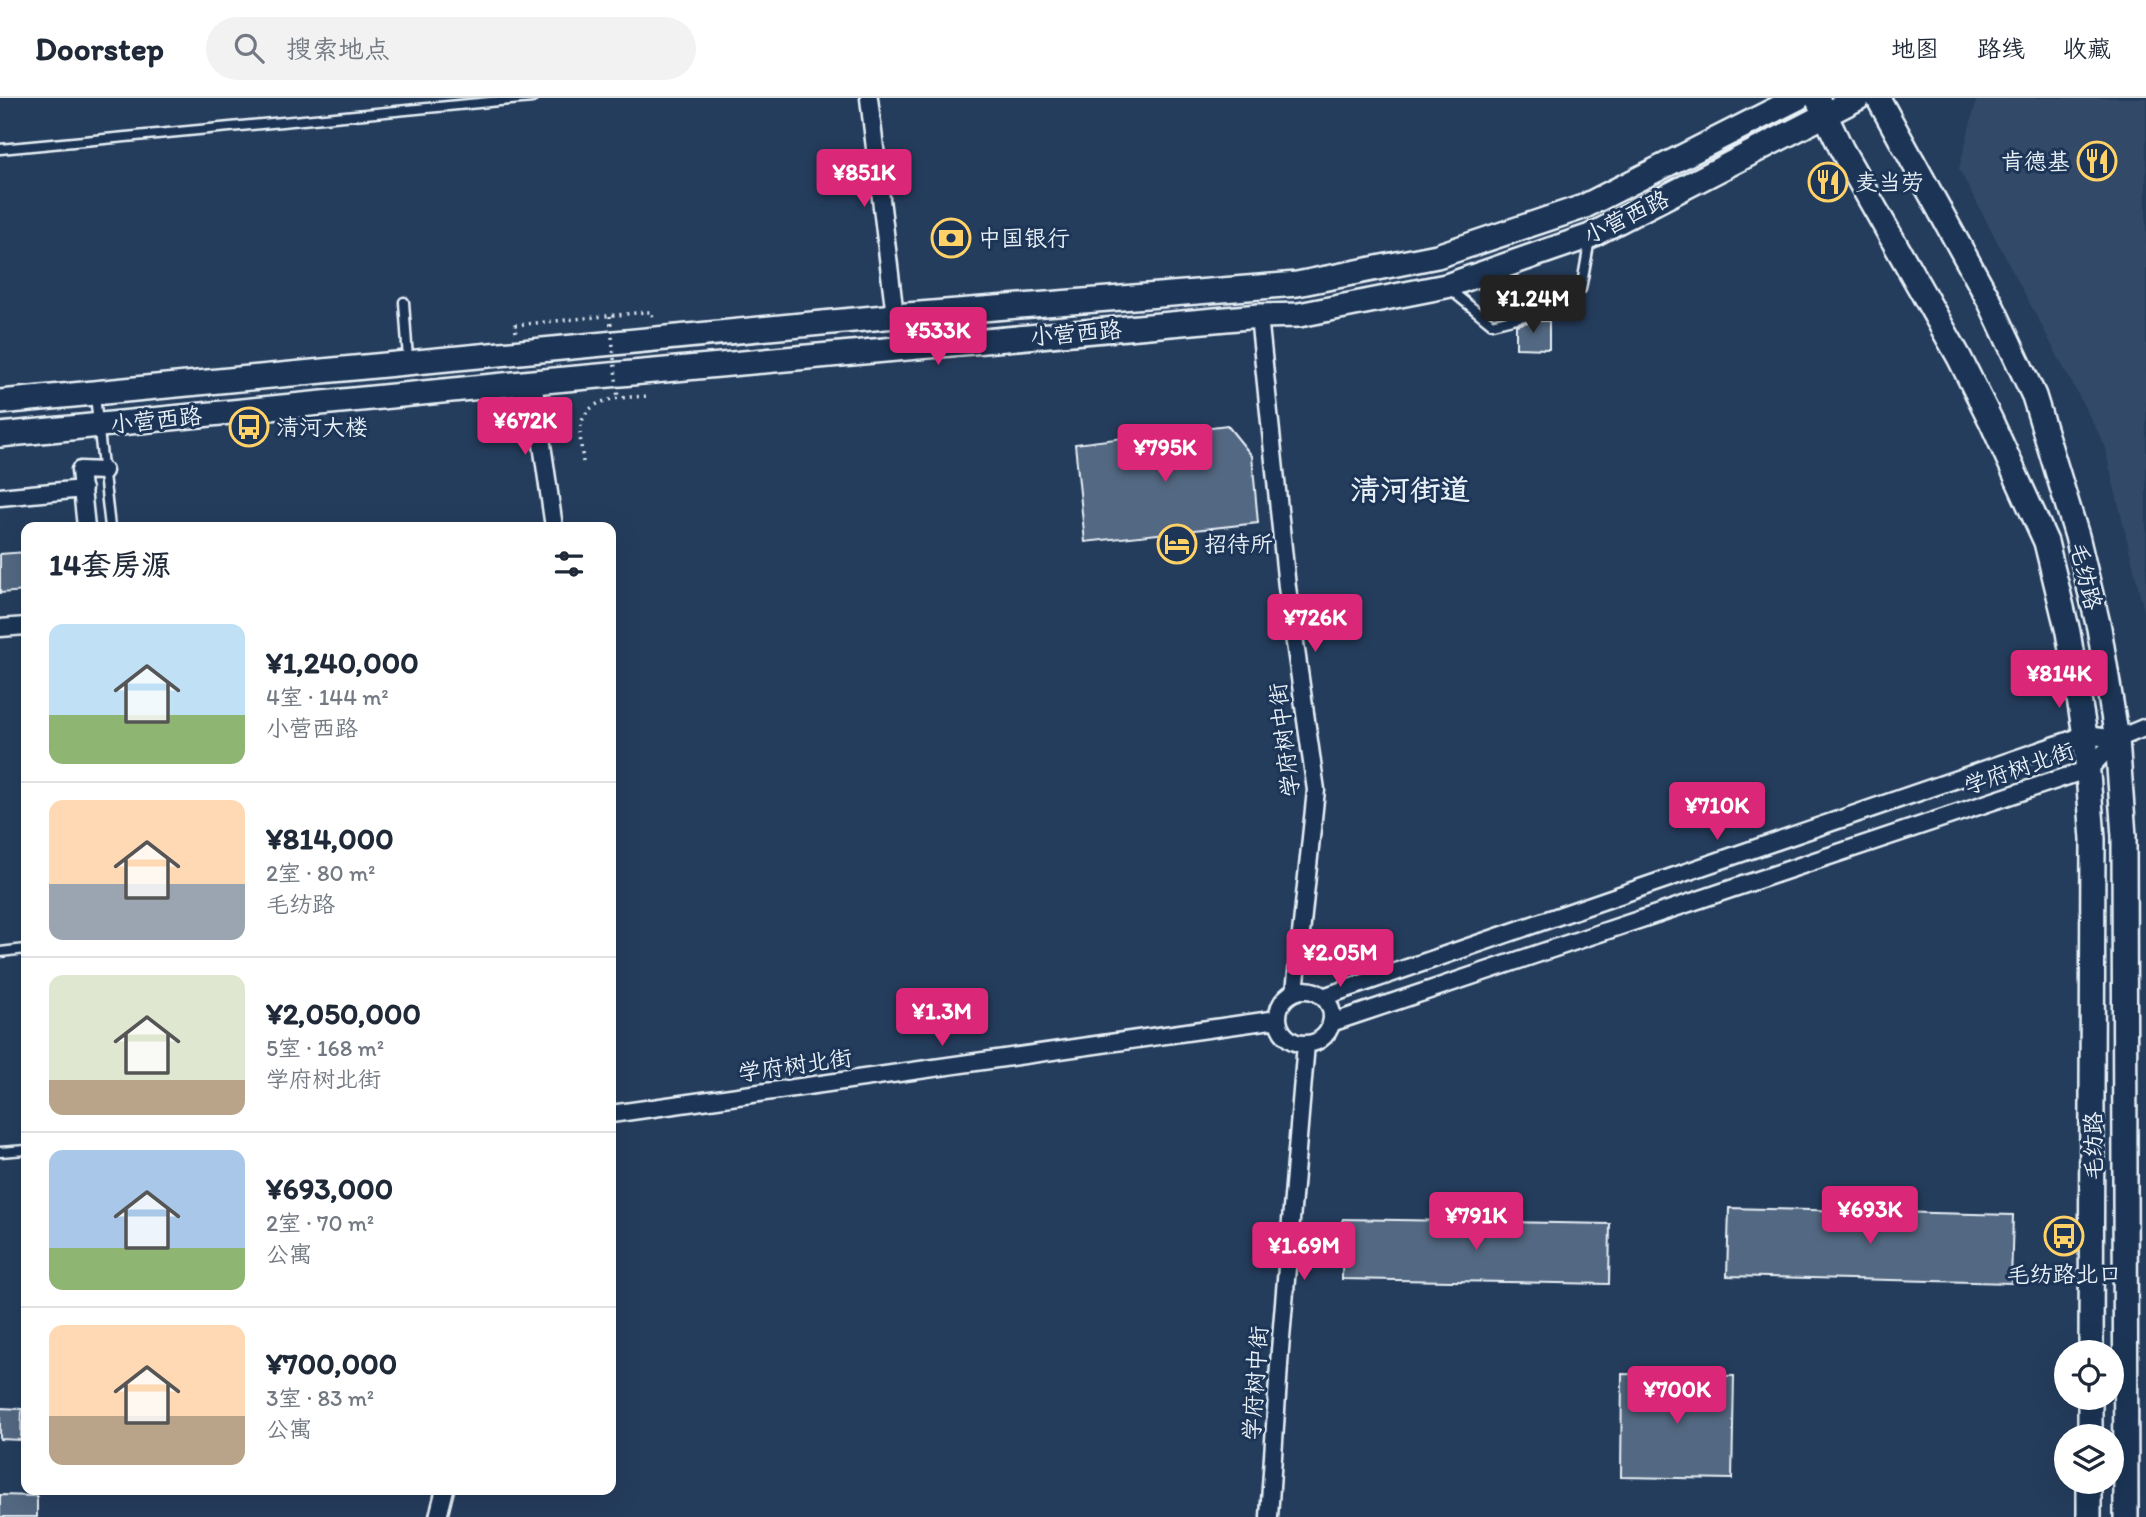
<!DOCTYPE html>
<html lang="zh">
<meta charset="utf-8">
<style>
body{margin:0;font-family:Itim,"LXGW WenKai TC",sans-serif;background:#f2f2f3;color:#1f2937;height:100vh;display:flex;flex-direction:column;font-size:26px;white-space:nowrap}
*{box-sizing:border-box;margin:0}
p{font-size:23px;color:#747a83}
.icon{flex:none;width:38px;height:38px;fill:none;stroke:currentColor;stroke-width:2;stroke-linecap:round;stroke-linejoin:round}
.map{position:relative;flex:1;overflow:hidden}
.side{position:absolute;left:21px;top:424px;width:595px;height:973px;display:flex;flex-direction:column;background:#fff;border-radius:14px;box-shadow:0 7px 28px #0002}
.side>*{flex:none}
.buttons{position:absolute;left:2054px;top:1242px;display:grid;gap:14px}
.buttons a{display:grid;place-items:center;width:70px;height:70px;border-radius:50%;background:#fff;box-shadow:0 7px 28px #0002;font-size:35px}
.price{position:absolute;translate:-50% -60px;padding:0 16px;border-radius:7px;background:#db2777;color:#fff;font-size:23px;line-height:46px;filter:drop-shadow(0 2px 4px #0008)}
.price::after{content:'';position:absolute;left:50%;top:42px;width:21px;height:16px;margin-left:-10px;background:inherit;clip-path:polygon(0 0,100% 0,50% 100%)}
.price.current{background:#222;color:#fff}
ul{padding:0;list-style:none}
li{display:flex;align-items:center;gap:21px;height:175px;padding:0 28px}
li+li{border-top:2px solid #e0e1e3}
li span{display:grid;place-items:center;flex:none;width:196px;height:140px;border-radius:14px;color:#555}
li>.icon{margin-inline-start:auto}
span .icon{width:84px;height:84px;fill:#fffc;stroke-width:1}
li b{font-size:30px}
h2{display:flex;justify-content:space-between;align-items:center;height:84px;padding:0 28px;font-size:30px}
header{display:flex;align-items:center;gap:42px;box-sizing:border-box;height:98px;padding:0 35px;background:#fff;border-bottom:2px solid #e0e1e3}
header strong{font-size:33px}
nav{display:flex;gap:38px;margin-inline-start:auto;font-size:24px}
.search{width:490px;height:63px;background:#f2f2f3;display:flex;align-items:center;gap:18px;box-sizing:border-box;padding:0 24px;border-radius:38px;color:#747a83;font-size:26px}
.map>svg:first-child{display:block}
</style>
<header>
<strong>Doorstep</strong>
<div class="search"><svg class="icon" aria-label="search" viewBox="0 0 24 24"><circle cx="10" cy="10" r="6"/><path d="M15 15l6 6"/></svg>搜索地点</div>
<nav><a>地图</a><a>路线</a><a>收藏</a></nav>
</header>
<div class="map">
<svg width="2146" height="1419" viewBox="0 0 2146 1419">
<rect width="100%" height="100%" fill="#253d5d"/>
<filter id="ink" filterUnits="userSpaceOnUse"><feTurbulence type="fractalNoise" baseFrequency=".0143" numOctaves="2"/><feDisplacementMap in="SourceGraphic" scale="14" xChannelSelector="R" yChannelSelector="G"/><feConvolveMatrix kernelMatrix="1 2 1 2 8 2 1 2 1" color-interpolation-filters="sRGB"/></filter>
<g filter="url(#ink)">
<!-- built -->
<path fill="#334a68" d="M1977,0h169v521l-42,-175 -145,-275z"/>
<!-- building -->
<path fill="#536782" stroke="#e8f1f8" stroke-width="2" d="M1532,223h17v28l-33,-1v-23z
M1227,327l25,31 6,67 -173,19 -10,-98z
M26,454v39l-26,2v-39z
M1729,1110l284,7 -2,68 -284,-7z
M1343,1121l267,5 -1,60 -267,-5z
M1622,1276l112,2 -2,103 -111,-2z
M0,1310l22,1 -1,31 -21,-1z
M0,1397l37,1v21h-37z"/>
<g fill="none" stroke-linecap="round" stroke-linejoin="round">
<defs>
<path id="service" d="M0,51l532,-51
M1448,190l44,36 40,-10 49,-25 9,-50
M404,204l4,57
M95,298l15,131
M0,854l26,-3
M0,1054l26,-2"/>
<path id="minor" d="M869,0l26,218
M1259,218l28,271 29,203 -21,201
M533,284l21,145
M0,399l83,-8
M86,429l-6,-57 24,1
M0,530l26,-2
M1278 919a27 27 0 1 1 54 0a27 27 0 1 1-54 0Z
M1323,899l762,-262 32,4
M1331,925l758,-254 28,-30 29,-12
M611,1016l667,-95
M438,1419l7,-28
M1269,1419l11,-167 26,-306"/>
<path id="secondary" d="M1817,0l25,52 117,207 32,64 55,121 22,90 17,103 8,104 -2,514
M1878,0l112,204 44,94 43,140 22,92 18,111 7,97 2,681
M0,304l895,-86 402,-32 140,-28 146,-49 215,-109
M0,337l533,-53 726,-66 40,-1 147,-29 144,-50 268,-138
M2090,1339v-39
M2089,1419v-35"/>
</defs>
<!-- service casing -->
<use href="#service" stroke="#e8f1f8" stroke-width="13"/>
<!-- minor casing -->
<use href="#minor" stroke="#e8f1f8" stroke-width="21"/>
<!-- secondary casing -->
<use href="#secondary" stroke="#e8f1f8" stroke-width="28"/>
<!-- path -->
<path stroke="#e8f1f8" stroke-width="3.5" stroke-dasharray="2 5" stroke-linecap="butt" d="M516,234l-1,-7 131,-13h6l1,8
M583,364c-1,-12 -5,-29 -1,-41 10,-26 44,-23 66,-25"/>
<!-- service -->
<use href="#service" stroke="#1d3557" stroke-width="8"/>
<!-- minor -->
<use href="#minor" stroke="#1d3557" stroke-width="16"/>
<!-- secondary -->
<use href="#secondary" stroke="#1d3557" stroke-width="23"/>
<!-- path-bridge -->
<path stroke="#e8f1f8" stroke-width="3.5" stroke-dasharray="2 5" stroke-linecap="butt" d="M610,218l8,83"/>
</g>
</g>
<!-- icons -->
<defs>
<symbol id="restaurant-ring" viewBox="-11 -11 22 22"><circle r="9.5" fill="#1d3557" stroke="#ffd166" stroke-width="1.5"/><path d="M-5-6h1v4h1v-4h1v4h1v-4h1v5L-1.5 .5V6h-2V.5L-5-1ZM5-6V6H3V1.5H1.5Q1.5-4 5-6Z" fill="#ffd166"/></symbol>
<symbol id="bank-ring" viewBox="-11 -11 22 22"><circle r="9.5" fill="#1d3557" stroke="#ffd166" stroke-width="1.5"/><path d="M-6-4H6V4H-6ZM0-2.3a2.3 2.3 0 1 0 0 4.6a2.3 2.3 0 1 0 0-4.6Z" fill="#ffd166"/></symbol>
<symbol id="bus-ring" viewBox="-11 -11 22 22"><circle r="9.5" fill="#1d3557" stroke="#ffd166" stroke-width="1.5"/><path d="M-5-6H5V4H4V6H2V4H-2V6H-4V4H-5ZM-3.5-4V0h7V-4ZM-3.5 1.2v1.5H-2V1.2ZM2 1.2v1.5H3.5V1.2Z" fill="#ffd166"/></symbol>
<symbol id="hotel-ring" viewBox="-11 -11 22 22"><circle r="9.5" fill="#1d3557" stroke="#ffd166" stroke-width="1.5"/><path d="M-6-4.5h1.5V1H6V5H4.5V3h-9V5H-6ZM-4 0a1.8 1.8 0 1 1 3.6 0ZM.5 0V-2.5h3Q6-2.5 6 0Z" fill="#ffd166"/></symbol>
</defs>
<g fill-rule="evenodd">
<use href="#restaurant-ring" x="2075" y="41" width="44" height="44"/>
<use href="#restaurant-ring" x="1806" y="62" width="44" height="44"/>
<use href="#bank-ring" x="929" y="118" width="44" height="44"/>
<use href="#bus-ring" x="227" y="307" width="44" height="44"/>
<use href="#hotel-ring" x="1155" y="424" width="44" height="44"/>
<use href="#bus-ring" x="2042" y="1116" width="44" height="44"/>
</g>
<g text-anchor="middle" stroke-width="6" stroke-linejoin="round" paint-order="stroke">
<!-- poi labels -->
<g font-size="23" fill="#e8f1f8" stroke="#1d3557" text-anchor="start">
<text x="2070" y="71" text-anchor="end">肯德基</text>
<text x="1855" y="92">麦当劳</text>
<text x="978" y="148">中国银行</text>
<text x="276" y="337">清河大楼</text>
<text x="1204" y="454">招待所</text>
<text x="2064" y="1184" text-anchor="middle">毛纺路北口</text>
</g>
<!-- street labels -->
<g font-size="23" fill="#e8f1f8" stroke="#1d3557">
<text transform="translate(1626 119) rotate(-26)" y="8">小营西路</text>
<text transform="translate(1076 235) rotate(-5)" y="8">小营西路</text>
<text transform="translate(156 322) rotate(-6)" y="8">小营西路</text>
<text transform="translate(2086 478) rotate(76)" y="8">毛纺路</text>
<text transform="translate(1284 642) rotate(-97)" y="8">学府树中街</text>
<text transform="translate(2019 670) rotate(-19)" y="8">学府树北街</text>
<text transform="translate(795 967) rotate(-8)" y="8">学府树北街</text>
<text transform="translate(2093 1048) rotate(-90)" y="8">毛纺路</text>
<text transform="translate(1255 1285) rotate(-86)" y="8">学府树中街</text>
</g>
<!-- district labels -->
<g font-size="30" font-weight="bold" fill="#e8f1f8" stroke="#1d3557">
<text x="1410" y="402">清河街道</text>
</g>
</g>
</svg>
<div class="buttons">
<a><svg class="icon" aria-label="locate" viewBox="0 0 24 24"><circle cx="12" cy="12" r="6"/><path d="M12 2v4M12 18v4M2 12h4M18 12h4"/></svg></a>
<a><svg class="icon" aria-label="layers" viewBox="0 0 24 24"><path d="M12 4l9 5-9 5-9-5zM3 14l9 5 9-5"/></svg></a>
</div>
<b class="price" style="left:864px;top:111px">¥851K</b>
<b class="price current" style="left:1533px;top:237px">¥1.24M</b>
<b class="price" style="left:938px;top:269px">¥533K</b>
<b class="price" style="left:525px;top:359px">¥672K</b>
<b class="price" style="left:1165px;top:386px">¥795K</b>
<b class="price" style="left:1315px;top:556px">¥726K</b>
<b class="price" style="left:2059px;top:612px">¥814K</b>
<b class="price" style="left:1717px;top:744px">¥710K</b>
<b class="price" style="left:1340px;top:891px">¥2.05M</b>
<b class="price" style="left:942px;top:950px">¥1.3M</b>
<b class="price" style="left:1870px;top:1148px">¥693K</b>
<b class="price" style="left:1476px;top:1154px">¥791K</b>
<b class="price" style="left:1304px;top:1184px">¥1.69M</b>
<b class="price" style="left:1677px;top:1328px">¥700K</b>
<section class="side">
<h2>14套房源<svg class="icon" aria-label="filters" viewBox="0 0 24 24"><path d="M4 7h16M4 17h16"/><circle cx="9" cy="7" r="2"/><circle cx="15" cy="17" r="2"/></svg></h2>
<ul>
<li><span style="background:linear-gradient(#bfe0f5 65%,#8fb573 0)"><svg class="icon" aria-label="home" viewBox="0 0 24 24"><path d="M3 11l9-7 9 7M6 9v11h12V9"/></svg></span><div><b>¥1,240,000</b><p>4室 · 144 m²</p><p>小营西路</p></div></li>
<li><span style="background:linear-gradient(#ffd9b3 60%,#9aa5b1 0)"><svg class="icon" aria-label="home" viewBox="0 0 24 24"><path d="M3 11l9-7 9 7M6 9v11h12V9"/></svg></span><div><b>¥814,000</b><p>2室 · 80 m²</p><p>毛纺路</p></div></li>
<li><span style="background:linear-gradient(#dfe7d0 75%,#b9a48a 0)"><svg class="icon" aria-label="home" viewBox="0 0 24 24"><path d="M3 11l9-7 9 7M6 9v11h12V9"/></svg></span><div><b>¥2,050,000</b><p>5室 · 168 m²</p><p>学府树北街</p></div></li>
<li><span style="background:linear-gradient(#a9c7e8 70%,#8fb573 0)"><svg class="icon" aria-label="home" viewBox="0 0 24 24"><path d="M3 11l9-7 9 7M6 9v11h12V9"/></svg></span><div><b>¥693,000</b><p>2室 · 70 m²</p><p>公寓</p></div></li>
<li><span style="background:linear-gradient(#ffd9b3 65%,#b9a48a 0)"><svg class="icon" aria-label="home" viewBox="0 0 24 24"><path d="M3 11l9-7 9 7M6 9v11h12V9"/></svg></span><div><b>¥700,000</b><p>3室 · 83 m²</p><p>公寓</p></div></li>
</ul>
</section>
</div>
